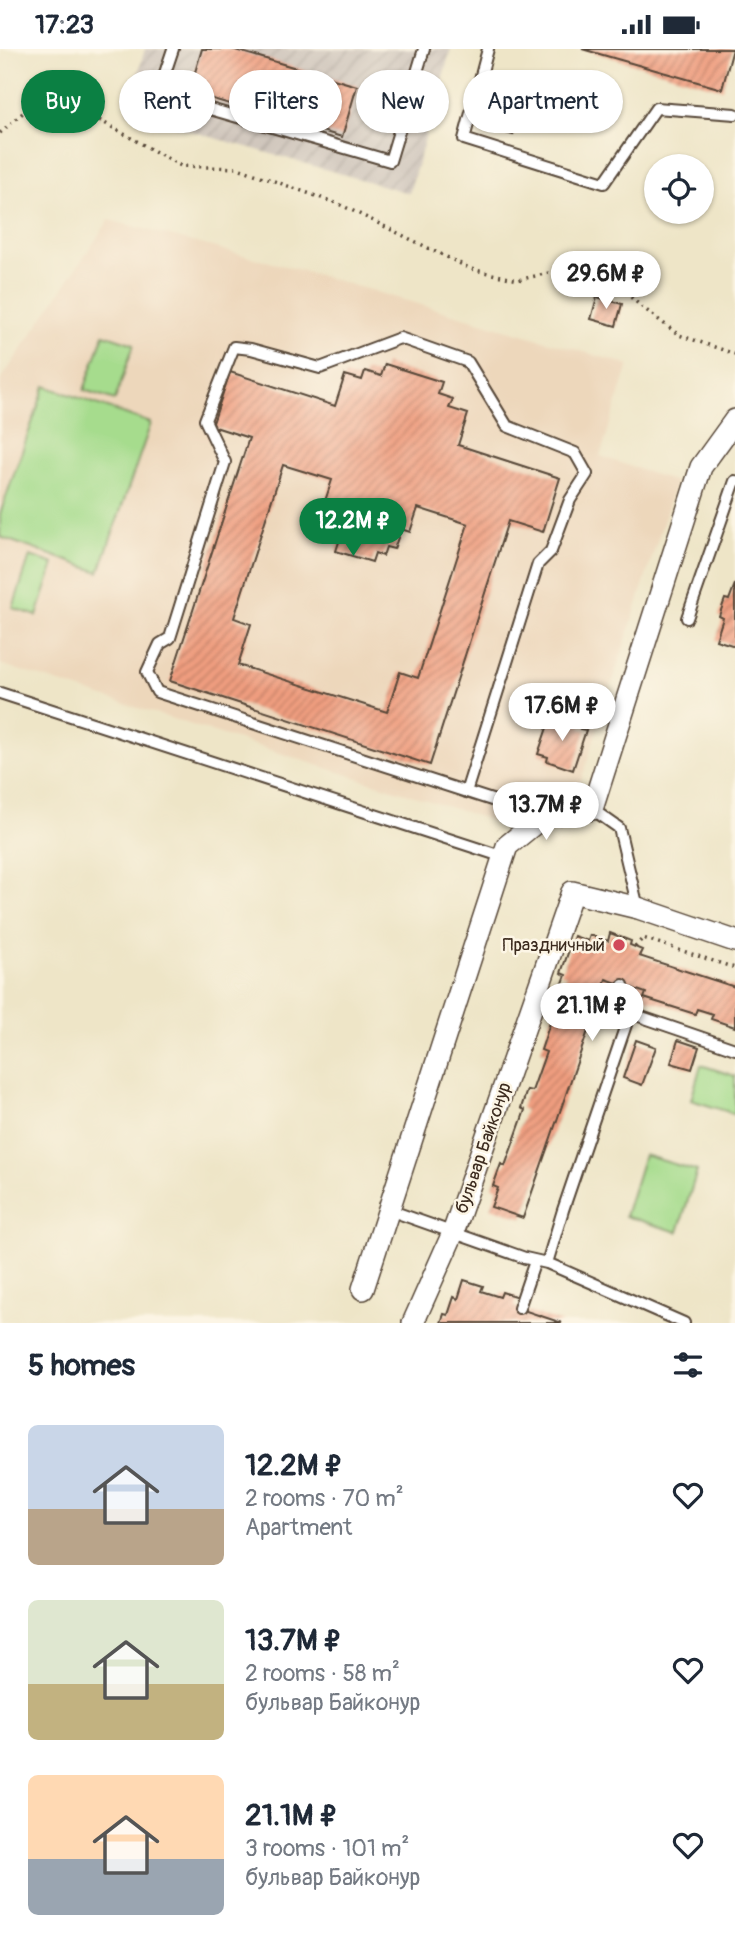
<!DOCTYPE html>
<meta charset="utf-8">
<style>
body{margin:0;font-family:Pangolin,sans-serif;background:#f2f2f3;color:#1f2937;height:100vh;display:flex;flex-direction:column;font-size:26px;white-space:nowrap}
*{box-sizing:border-box;margin:0}
p{font-size:23px;color:#747a83}
.icon{flex:none;width:38px;height:38px;fill:none;stroke:currentColor;stroke-width:2;stroke-linecap:round;stroke-linejoin:round}
.map{position:relative;height:1274px;overflow:hidden}
.side{display:flex;flex-direction:column;background:#fff;flex:1}
.side>*{flex:none}
.banner{position:absolute;left:21px;top:21px;width:693px;height:63px;display:flex;gap:14px}
.tools{position:absolute;left:644px;top:105px;display:grid;gap:14px}
.tools a{display:grid;place-items:center;width:70px;height:70px;border-radius:50%;background:#fff;box-shadow:0 2px 5px #0004;font-size:35px}
.price{position:absolute;translate:-50% -60px;padding:0 16px;border-radius:24px;background:#fff;color:#222;font-size:23px;line-height:46px;filter:drop-shadow(0 2px 4px #0008)}
.price::after{content:'';position:absolute;left:50%;top:42px;width:21px;height:16px;margin-left:-10px;background:inherit;clip-path:polygon(0 0,100% 0,50% 100%)}
.price.on{background:#0b8043;color:#fff}
ul{padding:0;list-style:none}
li{display:flex;align-items:center;gap:21px;height:175px;padding:0 28px}
li span{display:grid;place-items:center;flex:none;width:196px;height:140px;border-radius:10px;color:#555}
li>.icon{margin-inline-start:auto}
span .icon{width:84px;height:84px;fill:#fffc;stroke-width:1}
li b{font-size:30px}
h2{display:flex;justify-content:space-between;align-items:center;height:84px;padding:0 28px;font-size:30px}
.chip{padding:0 24px;border-radius:32px;background:#fff;box-shadow:0 2px 5px #0004;font-size:24px;line-height:63px}
.chip.on{background:#0b8043;color:#fff}
.status{display:flex;justify-content:space-between;align-items:center;height:49px;padding:0 35px;background:#fff;direction:ltr}
.status svg{height:19px;fill:currentColor}
.map>svg:first-child{display:block}
</style>
<div class="status"><b>17:23</b><svg viewBox="0 0 49 12"><path d="M0 12V9h3v3zM5 12V6h3v6zM10 12V3h3v9zM15 12V0h3v12zM26 1h20v11H26zM47 4h2v5h-2z"/></svg></div>
<div class="map">
<svg width="735" height="1274" viewBox="0 0 735 1274">
<defs>
<pattern id="industrial-furrows" width="10" height="10" patternUnits="userSpaceOnUse" patternTransform="scale(1.75)"><rect width="10" height="10" fill="#ccc2b9"/><path d="M-1 1l2-2M0 10L10 0M9 11l2-2" fill="none" stroke="#b0a79f"/></pattern>
<pattern id="building-hatch" width="6" height="6" patternUnits="userSpaceOnUse" patternTransform="scale(1.75)"><rect width="6" height="6" fill="#ef9d7f"/><path d="M-1 1l2-2M0 6l6-6M5 7l2-2" fill="none" stroke="#c38067"/></pattern>
</defs>
<rect width="100%" height="100%" fill="#fcf5e5"/>
<filter id="ink" filterUnits="userSpaceOnUse"><feTurbulence type="fractalNoise" baseFrequency=".0143" numOctaves="2"/><feDisplacementMap in="SourceGraphic" scale="14" xChannelSelector="R" yChannelSelector="G"/><feConvolveMatrix kernelMatrix="1 2 1 2 8 2 1 2 1" color-interpolation-filters="sRGB"/></filter>
<filter id="wash" filterUnits="userSpaceOnUse"><feTurbulence type="fractalNoise" baseFrequency=".00686" numOctaves="4" result="noise"/><feDisplacementMap in="SourceGraphic" scale="28" xChannelSelector="R" yChannelSelector="G"/><feGaussianBlur stdDeviation="1.57" result="paint"/><feColorMatrix in="noise" values="0 0 0 0 0 0 0 0 0 0 0 0 0 0 0 0 0 1.4 0 .05"/><feComposite in="paint" operator="in"/></filter>
<g filter="url(#wash)">
<rect width="100%" height="100%" fill="#eee5c7"/>
<!-- built -->
<path fill="#edd7bb" d="M109,171l191,50 329,95 -29,91 76,26 -103,324 -67,-23 -10,39 -496,-158v-283z"/>
<!-- industrial -->
<path fill="url(#industrial-furrows)" d="M145,0h306l-42,144 -282,-80z"/>
<!-- green -->
<path fill="#a6dc8d" stroke="#708356" stroke-width="2" d="M104,285l30,10 -19,56 -31,-10z
M45,337l106,37 -52,149 -99,-35v-23z
M30,507l24,8 -17,52 -24,-8z
M701,1016l34,11v38l-44,-14z
M644,1106l53,16 -19,61 -53,-16z"/>
<g id="blocks">
<!-- building -->
<path fill="url(#building-hatch)" fill-rule="evenodd" d="M202,0h30l125,37 -15,51 -153,-45z
M582,0h151l-11,40z
M498,44l25,7 -10,35 -25,-7z
M597,248l25,7 -6,22 -25,-7z
M385,315l57,18 -4,12 15,5 -4,9 19,6 -10,31 102,33 -17,54 -35,-11 -78,244 -260,-84 79,-243 -37,-12 18,-54 105,34 10,-31 17,5 3,-9 16,5zM283,416l49,15 -8,24 6,2 -6,21 9,3 -3,9 9,3 -3,9 36,11 3,-9 8,3 3,-9 8,2 7,-20 9,3 8,-24 50,16 -50,154 -18,-6 -13,40 -149,-47 13,-41 -17,-6z
M735,535v62l-19,-6 7,-22 -4,-2 6,-17 4,1z
M561,669l20,6 -1,5 6,1 -13,40 -26,-9 1,-4 -10,-3 12,-35 9,3z
M610,884l21,8 -1,4 12,5 -3,6 96,31v40l-24,-8 2,-5 -16,-5 -2,5 -51,-16 2,-5 -40,-14 -83,239 -32,-11 7,-19 -5,-2 8,-22 4,2 20,-56 -4,-2 6,-18 5,1 14,-39 -5,-2 12,-36 6,2 7,-23 -6,-2 6,-16 -5,-2 13,-37 14,5 2,-6 18,6z
M636,991l20,7 -14,38 -19,-7z
M678,991l21,7 -7,22 -21,-6z
M464,1231l19,6 -2,5 19,6 2,-5 16,5 -4,10 48,16h-121l3,-9 4,1 6,-18 4,2z"/>
</g>
</g>
<g filter="url(#ink)">
<use href="#blocks" fill-opacity="0" stroke="#564637" stroke-width="2"/>
<g fill="none" stroke-linecap="round" stroke-linejoin="round">
<defs>
<path id="lane" d="M173,0l-15,45 232,67 34,-112
M488,0l-24,90 140,44 52,-75 79,6
M687,569l48,-137
M0,644l504,164
M466,743l72,-228 13,-13 19,-51 17,-26 -12,-21 -68,-27 -39,-64 -68,-24 -80,30 -69,-19 -17,-2 -29,73 20,42 -55,176 -10,6 -13,28 10,20 344,111 44,12
M592,760l27,19 19,80
M623,936l7,28
M389,1161l136,48 22,5
M519,1259l16,-47
M684,1274l-137,-60 16,-53 67,-197 105,36"/>
<path id="street" d="M363,1240l144,-443 38,-31 47,-6 109,-342 34,-47
M413,1274l40,-90 119,-341 66,16 97,33"/>
</defs>
<!-- lane casing -->
<use href="#lane" stroke="#564637" stroke-width="14"/>
<!-- street casing -->
<use href="#street" stroke="#564637" stroke-width="24"/>
<!-- path -->
<path stroke="#564637" stroke-width="3.5" stroke-dasharray="2 5" stroke-linecap="butt" d="M0,84l25,-22 35,-8 41,18 80,45 57,2 103,37 130,64 47,11 74,-17 50,44 37,28 56,19
M635,898l8,-9 92,30"/>
<!-- lane -->
<use href="#lane" stroke="#fff" stroke-width="10"/>
<!-- street -->
<use href="#street" stroke="#fff" stroke-width="21"/>
</g>
</g>
<!-- markers -->
<circle fill="#d1495b" stroke="#fcf5e5" stroke-width="2.5" cx="619" cy="896" r="7"/>
<g text-anchor="middle" stroke-width="5" stroke-linejoin="round" paint-order="stroke">
<!-- poi labels -->
<g font-size="18" fill="#3b2a1e" stroke="#fcf5e5" text-anchor="end">
<text x="605" y="902">Праздничный</text>
</g>
<!-- street labels -->
<g font-size="18" fill="#3b2a1e" stroke="#fcf5e5">
<text transform="translate(483 1099) rotate(-71)" y="6">бульвар Байконур</text>
</g>
</g>
</svg>
<div class="tools">
<a><svg class="icon" aria-label="locate" viewBox="0 0 24 24"><circle cx="12" cy="12" r="6"/><path d="M12 2v4M12 18v4M2 12h4M18 12h4"/></svg></a>
</div>
<b class="price" style="left:606px;top:262px">29.6M ₽</b>
<b class="price on" style="left:353px;top:509px">12.2M ₽</b>
<b class="price" style="left:562px;top:694px">17.6M ₽</b>
<b class="price" style="left:546px;top:793px">13.7M ₽</b>
<b class="price" style="left:592px;top:994px">21.1M ₽</b>
<div class="banner">
<a class="chip on">Buy</a>
<a class="chip">Rent</a>
<a class="chip">Filters</a>
<a class="chip">New</a>
<a class="chip">Apartment</a>
</div>
</div>
<section class="side">
<h2>5 homes<svg class="icon" aria-label="filters" viewBox="0 0 24 24"><path d="M4 7h16M4 17h16"/><circle cx="9" cy="7" r="2"/><circle cx="15" cy="17" r="2"/></svg></h2>
<ul>
<li><span style="background:linear-gradient(#c9d6e8 60%,#b9a48a 0)"><svg class="icon" aria-label="home" viewBox="0 0 24 24"><path d="M3 11l9-7 9 7M6 9v11h12V9"/></svg></span><div><b>12.2M ₽</b><p>2 rooms · 70 m²</p><p>Apartment</p></div><svg class="icon" aria-label="heart" viewBox="0 0 24 24"><path d="M12 20l-8-8c-3-5 5-10 8-4 3-6 11-1 8 4z"/></svg></li>
<li><span style="background:linear-gradient(#dfe7d0 60%,#c2b280 0)"><svg class="icon" aria-label="home" viewBox="0 0 24 24"><path d="M3 11l9-7 9 7M6 9v11h12V9"/></svg></span><div><b>13.7M ₽</b><p>2 rooms · 58 m²</p><p>бульвар Байконур</p></div><svg class="icon" aria-label="heart" viewBox="0 0 24 24"><path d="M12 20l-8-8c-3-5 5-10 8-4 3-6 11-1 8 4z"/></svg></li>
<li><span style="background:linear-gradient(#ffd9b3 60%,#9aa5b1 0)"><svg class="icon" aria-label="home" viewBox="0 0 24 24"><path d="M3 11l9-7 9 7M6 9v11h12V9"/></svg></span><div><b>21.1M ₽</b><p>3 rooms · 101 m²</p><p>бульвар Байконур</p></div><svg class="icon" aria-label="heart" viewBox="0 0 24 24"><path d="M12 20l-8-8c-3-5 5-10 8-4 3-6 11-1 8 4z"/></svg></li>
</ul>
</section>
